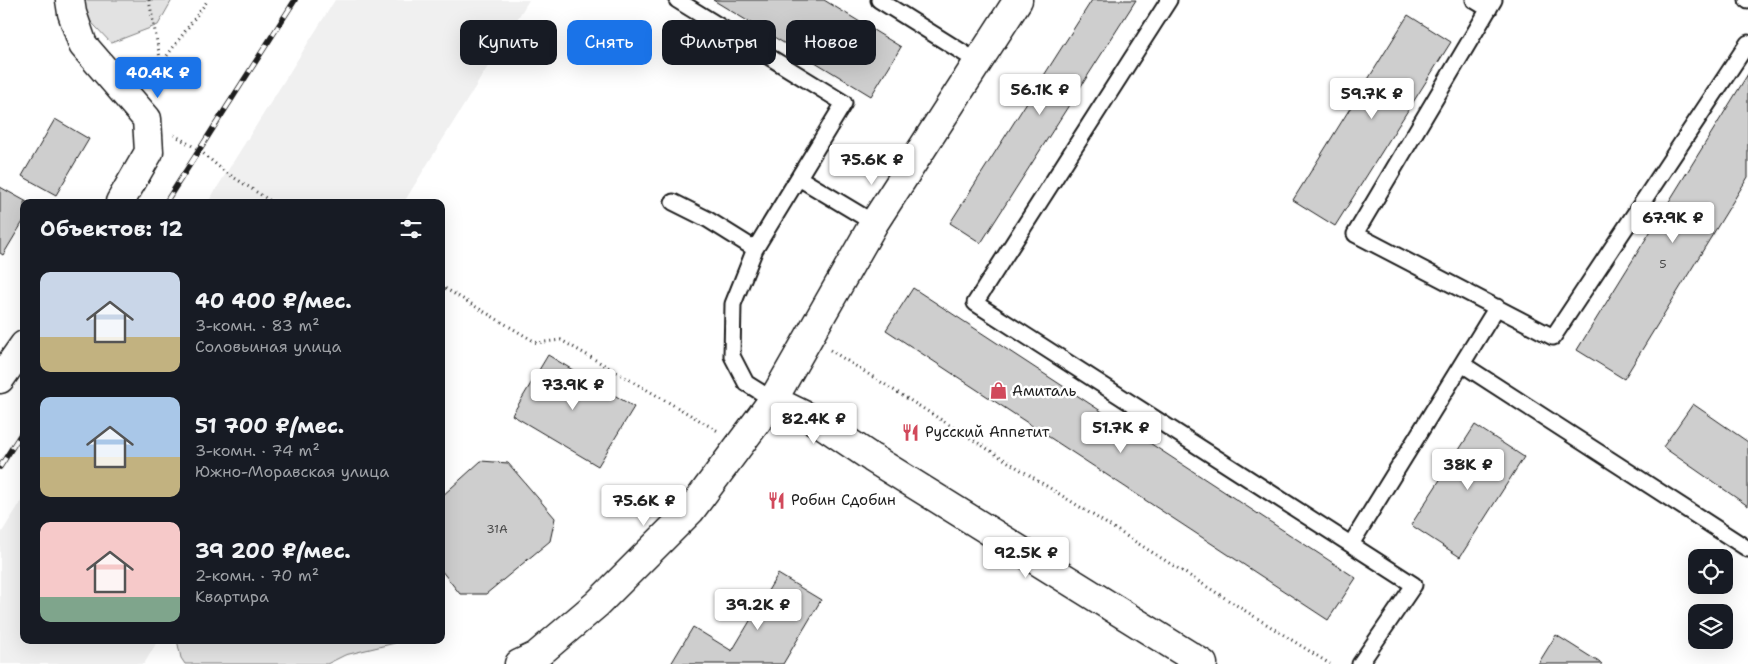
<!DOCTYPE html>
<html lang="ru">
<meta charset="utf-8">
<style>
body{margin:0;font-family:"Shantell Sans",sans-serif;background:#242831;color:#f1f3f6;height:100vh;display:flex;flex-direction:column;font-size:19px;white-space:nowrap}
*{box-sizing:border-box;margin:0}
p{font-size:16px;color:#9ea1a6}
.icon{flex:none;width:28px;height:28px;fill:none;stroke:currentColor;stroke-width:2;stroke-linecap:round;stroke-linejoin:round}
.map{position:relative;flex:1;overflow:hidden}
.sheet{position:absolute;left:20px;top:199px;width:425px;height:445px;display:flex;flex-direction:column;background:#171b24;border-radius:10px;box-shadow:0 5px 20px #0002}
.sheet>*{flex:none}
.top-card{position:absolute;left:460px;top:20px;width:475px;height:45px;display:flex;gap:10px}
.tools{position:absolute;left:1688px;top:549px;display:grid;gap:10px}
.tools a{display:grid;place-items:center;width:45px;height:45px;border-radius:10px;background:#171b24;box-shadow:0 5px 20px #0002;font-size:25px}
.price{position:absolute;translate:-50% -42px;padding:0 11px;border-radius:5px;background:#fff;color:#222;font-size:16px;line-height:32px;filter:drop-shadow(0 1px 2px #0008)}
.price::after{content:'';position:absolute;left:50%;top:30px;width:15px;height:11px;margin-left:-8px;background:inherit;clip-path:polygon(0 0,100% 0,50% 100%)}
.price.selected{background:#1a73e8;color:#fff}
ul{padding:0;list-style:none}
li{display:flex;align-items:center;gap:15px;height:125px;padding:0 20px}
li span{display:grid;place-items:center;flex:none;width:140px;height:100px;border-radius:10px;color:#555}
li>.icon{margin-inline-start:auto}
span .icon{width:60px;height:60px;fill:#fffc;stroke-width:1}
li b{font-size:21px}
h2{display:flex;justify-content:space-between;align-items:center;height:60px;padding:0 20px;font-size:21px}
.tag{padding:0 18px;border-radius:10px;background:#171b24;box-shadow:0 5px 20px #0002;font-size:18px;line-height:45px}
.tag.selected{background:#1a73e8;color:#fff}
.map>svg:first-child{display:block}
</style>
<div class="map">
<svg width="1748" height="664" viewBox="0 0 1748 664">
<rect width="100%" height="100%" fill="#fff"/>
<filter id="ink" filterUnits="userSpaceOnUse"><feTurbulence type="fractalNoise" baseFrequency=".02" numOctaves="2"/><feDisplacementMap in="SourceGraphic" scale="10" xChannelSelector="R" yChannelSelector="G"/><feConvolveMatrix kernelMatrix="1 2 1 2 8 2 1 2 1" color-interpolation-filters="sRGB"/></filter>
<g filter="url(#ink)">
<!-- built -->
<path fill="#f0f0f0" d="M335,0h194l-125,202h-196z
M24,497v143h134l-14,24h-144v-129z"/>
<!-- green -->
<path fill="#e2e2e2" stroke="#7f7f7f" d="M78,0h94l-14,25 -47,18 -31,-33z
M177,640h218v3l-50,12 -18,9h-142l-4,-6z"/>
<!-- building -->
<path fill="#cecece" stroke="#1c1c1c" d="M713,0h111l77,47 -30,49z
M1092,0h44l-155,243 -31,-20z
M1408,15l43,27 -116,184 -42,-26z
M1748,74v103l-124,202 -47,-29z
M55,119l34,20 -33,56 -34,-19z
M0,187l27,15h-3v18l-21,35 -3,-2z
M913,288l443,290 -28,42 -442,-290z
M548,355l86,52 -36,59 -86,-51z
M1693,404l55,38v64l-85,-59z
M1475,425l49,32 -64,100 -49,-32z
M481,461l27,2 47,55 -5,23 -64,53h-26l-19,-24v-73z
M778,574l43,26 -38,64h-112l22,-37 39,24z
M1556,635l46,29h-64z"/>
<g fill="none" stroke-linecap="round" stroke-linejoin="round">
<defs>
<path id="lane" d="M677,0l167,103 -89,146 -22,55 -1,52 14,27 27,17
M879,0l99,62
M1169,0l-194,303 439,282 -54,79
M1474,0l15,9
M1494,0l-139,234 198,103 195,-294
M1747,0l1,1
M799,178l75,45
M673,202l34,17 48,30
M1462,364l286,185
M1351,544l146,-237"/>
<path id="street" d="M70,0l2,13 11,32 64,74 2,33 -29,50
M0,379l24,-34"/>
<path id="secondary" d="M773,400l47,23 52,35 331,206
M519,664l17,-8 61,-52 94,-94 82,-110 101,-177 144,-223"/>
</defs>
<!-- lane casing -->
<use href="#lane" stroke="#1c1c1c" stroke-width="19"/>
<!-- street casing -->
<use href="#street" stroke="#1c1c1c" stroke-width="31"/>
<!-- secondary casing -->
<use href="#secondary" stroke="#1c1c1c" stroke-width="31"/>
<!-- path -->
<path stroke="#1c1c1c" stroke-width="3" stroke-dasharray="1 4" stroke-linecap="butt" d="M149,0l12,63
M155,88l6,-24 47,-64
M174,135l25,15 25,21 48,31
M441,286l96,57 24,-3 157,91
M830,350l500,314"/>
<!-- lane -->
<use href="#lane" stroke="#fff" stroke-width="15"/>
<!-- street -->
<use href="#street" stroke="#fff" stroke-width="28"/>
<!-- secondary -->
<use href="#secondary" stroke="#fff" stroke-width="28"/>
<defs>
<path id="rail" d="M166,202l129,-202
M0,467l24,-38"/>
</defs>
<!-- rail casing -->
<use href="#rail" stroke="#1c1c1c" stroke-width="5.5"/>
<!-- rail -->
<use href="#rail" stroke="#fff" stroke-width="4" stroke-dasharray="11" stroke-linecap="butt"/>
</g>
</g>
<!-- icons -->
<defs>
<symbol id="shop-bare" viewBox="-9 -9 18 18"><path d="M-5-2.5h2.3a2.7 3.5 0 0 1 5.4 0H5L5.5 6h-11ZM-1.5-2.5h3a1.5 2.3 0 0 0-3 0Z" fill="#d1495b" stroke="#fff" stroke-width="2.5" paint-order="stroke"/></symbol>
<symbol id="restaurant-bare" viewBox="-9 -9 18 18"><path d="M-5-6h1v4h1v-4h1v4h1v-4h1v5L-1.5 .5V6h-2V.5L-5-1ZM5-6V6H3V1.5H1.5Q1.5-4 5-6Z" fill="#d1495b" stroke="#fff" stroke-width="2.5" paint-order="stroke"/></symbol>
</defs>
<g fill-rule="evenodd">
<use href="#shop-bare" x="986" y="378" width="25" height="25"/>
<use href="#restaurant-bare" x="898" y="420" width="25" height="25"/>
<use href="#restaurant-bare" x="764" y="488" width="25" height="25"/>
</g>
<g text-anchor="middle" stroke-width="5" stroke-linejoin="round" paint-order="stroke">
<!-- number labels -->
<g font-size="12" fill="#484848">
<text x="1663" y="268">5</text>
<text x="497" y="533">31А</text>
</g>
<!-- poi labels -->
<g font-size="15" fill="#1c1c1c" stroke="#fff" text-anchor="start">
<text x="1012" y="396">Амиталь</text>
<text x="925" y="437">Русский Аппетит</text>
<text x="791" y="505">Робин Сдобин</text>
</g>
</g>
</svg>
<div class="tools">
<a><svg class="icon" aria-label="locate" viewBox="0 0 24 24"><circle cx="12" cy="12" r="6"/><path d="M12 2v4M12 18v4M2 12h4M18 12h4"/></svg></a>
<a><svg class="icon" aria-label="layers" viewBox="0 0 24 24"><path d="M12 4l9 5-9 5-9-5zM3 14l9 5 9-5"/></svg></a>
</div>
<b class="price selected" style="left:158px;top:99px">40.4K ₽</b>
<b class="price" style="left:1040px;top:116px">56.1K ₽</b>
<b class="price" style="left:1372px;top:120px">59.7K ₽</b>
<b class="price" style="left:872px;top:186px">75.6K ₽</b>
<b class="price" style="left:1673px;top:244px">67.9K ₽</b>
<b class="price" style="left:573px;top:411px">73.9K ₽</b>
<b class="price" style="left:814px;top:445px">82.4K ₽</b>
<b class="price" style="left:1121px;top:454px">51.7K ₽</b>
<b class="price" style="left:1468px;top:491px">38K ₽</b>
<b class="price" style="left:644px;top:527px">75.6K ₽</b>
<b class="price" style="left:1026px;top:579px">92.5K ₽</b>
<b class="price" style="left:758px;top:631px">39.2K ₽</b>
<div class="top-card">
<a class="tag">Купить</a>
<a class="tag selected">Снять</a>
<a class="tag">Фильтры</a>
<a class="tag">Новое</a>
</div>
<section class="sheet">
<h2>Объектов: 12<svg class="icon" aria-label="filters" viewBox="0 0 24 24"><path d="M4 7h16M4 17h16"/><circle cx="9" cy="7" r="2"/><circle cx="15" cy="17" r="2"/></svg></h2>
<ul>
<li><span style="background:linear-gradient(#c9d6e8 65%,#c2b280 0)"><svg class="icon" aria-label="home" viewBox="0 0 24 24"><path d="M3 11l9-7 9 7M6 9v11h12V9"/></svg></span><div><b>40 400 ₽/мес.</b><p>3-комн. · 83 m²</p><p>Соловьиная улица</p></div></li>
<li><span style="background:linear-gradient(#a9c7e8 60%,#c2b280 0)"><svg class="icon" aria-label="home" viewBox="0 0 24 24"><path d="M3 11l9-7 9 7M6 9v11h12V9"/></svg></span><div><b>51 700 ₽/мес.</b><p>3-комн. · 74 m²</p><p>Южно-Моравская улица</p></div></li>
<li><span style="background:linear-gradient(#f6c9c9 75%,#7fa58c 0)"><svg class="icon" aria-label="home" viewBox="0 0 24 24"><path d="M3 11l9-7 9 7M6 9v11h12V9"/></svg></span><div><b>39 200 ₽/мес.</b><p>2-комн. · 70 m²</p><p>Квартира</p></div></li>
</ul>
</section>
</div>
